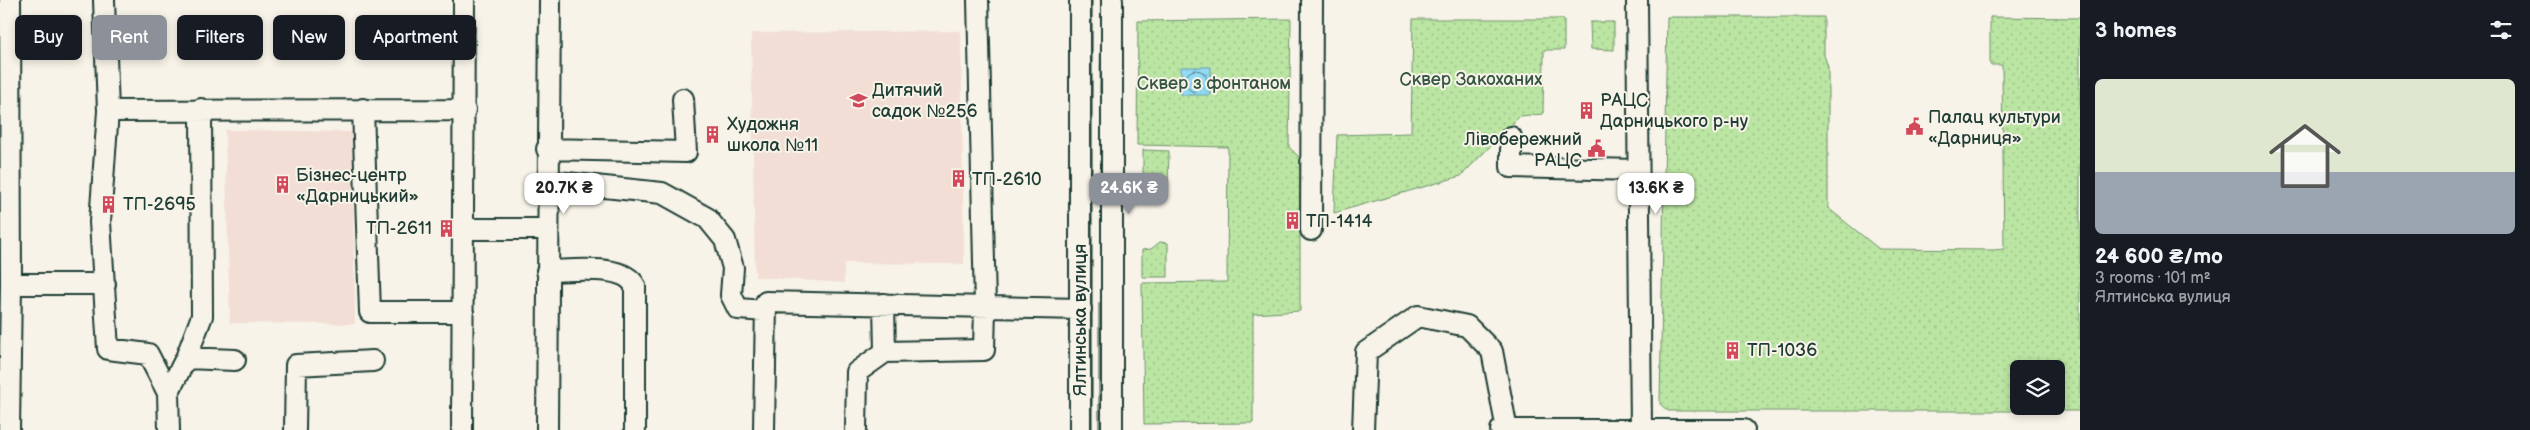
<!DOCTYPE html>
<meta charset="utf-8">
<style>
body{margin:0;font-family:"Balsamiq Sans",sans-serif;background:#242831;color:#f1f3f6;height:100vh;display:flex;flex-direction:column;font-size:19px;white-space:nowrap}
*{box-sizing:border-box;margin:0}
p{font-size:16px;color:#9ea1a6}
.icon{flex:none;width:28px;height:28px;fill:none;stroke:currentColor;stroke-width:2;stroke-linecap:round;stroke-linejoin:round}
.map{position:relative;flex:1;overflow:hidden}
.drawer{display:flex;flex-direction:column;background:#171b24;width:450px}
.drawer>*{flex:none}
.top-card{position:absolute;left:15px;top:15px;width:475px;height:45px;display:flex;gap:10px}
.fabs{position:absolute;left:2010px;top:360px;display:grid;gap:10px}
.fabs a{display:grid;place-items:center;width:55px;height:55px;border-radius:8px;background:#171b24;box-shadow:0 2px 8px #0003;font-size:25px}
.price{position:absolute;translate:-50% -42px;padding:0 11px;border-radius:10px;background:#fff;color:#222;font-size:16px;line-height:32px;filter:drop-shadow(0 1px 2px #0008)}
.price::after{content:'';position:absolute;left:50%;top:30px;width:15px;height:11px;margin-left:-8px;background:inherit;clip-path:polygon(0 0,100% 0,50% 100%)}
.price.current{background:#8c9099;color:#fff}
ul{padding:0;list-style:none}
li{display:grid;align-content:center;gap:10px;height:265px;padding:0 15px}
li+li{border-top:1px solid #363941}
li span{display:grid;place-items:center;height:155px;border-radius:8px;color:#555}
li>.icon{margin-inline-start:auto}
span .icon{width:90px;height:90px;fill:#fffc;stroke-width:1}
li b{font-size:21px}
h2{display:flex;justify-content:space-between;align-items:center;height:60px;padding:0 15px;font-size:21px}
.chip{padding:0 18px;border-radius:8px;background:#171b24;box-shadow:0 2px 8px #0003;font-size:18px;line-height:45px}
.chip.current{background:#8c9099;color:#fff}
main{display:flex;flex:1;min-height:0}
.map>svg:first-child{display:block}
</style>
<main>
<div class="map">
<svg width="2080" height="430" viewBox="0 0 2080 430">
<defs>
<pattern id="green-dots" width="8" height="8" patternUnits="userSpaceOnUse" patternTransform="scale(1.25)"><rect width="8" height="8" fill="#bbe5a2"/><path d="M2 2h.1M6 6h.1" fill="none" stroke="#a0c58c" stroke-width="1.8" stroke-linecap="round"/></pattern>
<pattern id="water-ripples" width="26" height="14" patternUnits="userSpaceOnUse" patternTransform="scale(1.25)"><rect width="26" height="14" fill="#93daf5"/><path d="M2 4q2-2 4 0t4 0M15 11q2-2 4 0t4 0" fill="none" stroke="#7ebcd3"/></pattern>
</defs>
<rect width="100%" height="100%" fill="#f7f3e8"/>
<filter id="ink" filterUnits="userSpaceOnUse"><feTurbulence type="fractalNoise" baseFrequency=".02" numOctaves="2"/><feDisplacementMap in="SourceGraphic" scale="10" xChannelSelector="R" yChannelSelector="G"/><feConvolveMatrix kernelMatrix="1 2 1 2 8 2 1 2 1" color-interpolation-filters="sRGB"/></filter>
<g filter="url(#ink)">
<!-- built -->
<path fill="#f2ded4" d="M961,31l3,233 -120,-1v20l-89,-6 -4,-244z
M225,130l127,2 3,192 -125,-1z"/>
<!-- green -->
<path fill="url(#green-dots)" stroke="#6d916b" fill-rule="evenodd" d="M1667,17h157v38l4,12v141l51,41 115,1 10,-1 -2,-184h-12v-48l90,1v393h-412l-8,-7zM2019,369h37v37h-37z
M1291,19l-2,128 11,11v153l-47,3v109l-109,1 -2,-141 85,-1 1,-135 -91,-2 1,-124z
M1413,19h151v31h-20l-1,64 -23,2 -59,60 -127,37 3,-78 74,-2z
M1590,22h24v28l-23,-1z
M1143,150l26,1 -1,37 -7,-1 -18,-12z
M1160,242l8,1v34h-26v-27l9,-1z"/>
<!-- water -->
<path fill="url(#water-ripples)" stroke="#659ba8" d="M1181,67h30l-1,28h-29z"/>
<g fill="none" stroke-linecap="round" stroke-linejoin="round">
<!-- shore -->
<path stroke="#4d7c81" stroke-width="1" d="M1185 81a11 11 0 1 1 22 0a11 11 0 1 1-22 0Z"/>
<defs>
<path id="minor" d="M104,0l4,111 -8,111 8,127 40,5 20,39 1,37
M1080,0v430
M1112,0v430
M1637,0l4,430
M363,109l7,203h93
M108,111l357,-1
M1511,137v30l127,3
M547,149l139,3 -3,-53
M547,181l115,12 45,25 18,22 8,28 -2,27 7,14 28,2
M464,229h83
M1311,230l1,-230
M547,271c23,0 77,-8 88,15v144
M11,284h94
M884,304l1,48
M186,358l16,-42 -1,-207
M168,393l18,-35 49,2
M9,430l2,-146 -1,-284
M295,430l1,-65 77,-4
M462,430l2,-430
M547,430l3,-430
M764,430l2,-128 315,7
M856,430l1,-58 28,-20 99,-2 1,-44 -7,-306
M1363,430l3,-78 52,-36 49,10 25,25 15,79
M1501,430h243"/>
</defs>
<!-- minor casing -->
<use href="#minor" stroke="#1f3d34" stroke-width="24"/>
<!-- minor -->
<use href="#minor" stroke="#f7f3e8" stroke-width="20"/>
<!-- tram -->
<path stroke="#1f3d34" stroke-width="1" d="M1092,0v430
M1100,93l1,-93
M1099,303v127"/>
</g>
</g>
<!-- icons -->
<defs>
<symbol id="school-bare" viewBox="-9 -9 18 18"><path d="M0-5L7-2L0 1L-7-2ZM-4 1L0 2.5L4 1V4Q0 6-4 4Z" fill="#d1495b" stroke="#f7f3e8" stroke-width="2.5" paint-order="stroke"/></symbol>
<symbol id="building-bare" viewBox="-9 -9 18 18"><path d="M-4-6H4V6H1V3H-1V6H-4ZM-2.5-4.3h1.7v1.8h-1.7ZM.8-4.3h1.7v1.8H.8ZM-2.5-1h1.7V.8h-1.7ZM.8-1h1.7V.8H.8Z" fill="#d1495b" stroke="#f7f3e8" stroke-width="2.5" paint-order="stroke"/></symbol>
<symbol id="civic-bare" viewBox="-9 -9 18 18"><path d="M-.6-6.5H3V-4.5H.6V-3L4-1V1h2V6H-6V1h2V-1L-.6-3ZM-1.2 2.5V6h2.4V2.5Z" fill="#d1495b" stroke="#f7f3e8" stroke-width="2.5" paint-order="stroke"/></symbol>
</defs>
<g fill-rule="evenodd">
<use href="#school-bare" x="846" y="88" width="25" height="25"/>
<use href="#building-bare" x="1574" y="98" width="25" height="25"/>
<use href="#civic-bare" x="1902" y="114" width="25" height="25"/>
<use href="#building-bare" x="700" y="122" width="25" height="25"/>
<use href="#civic-bare" x="1584" y="136" width="25" height="25"/>
<use href="#building-bare" x="946" y="166" width="25" height="25"/>
<use href="#building-bare" x="270" y="172" width="25" height="25"/>
<use href="#building-bare" x="96" y="192" width="25" height="25"/>
<use href="#building-bare" x="1280" y="208" width="25" height="25"/>
<use href="#building-bare" x="434" y="216" width="25" height="25"/>
<use href="#building-bare" x="1720" y="338" width="25" height="25"/>
</g>
<g text-anchor="middle" stroke-width="4" stroke-linejoin="round" paint-order="stroke">
<!-- park labels -->
<g font-size="18" fill="#365644" stroke="#f7f3e8">
<text x="1471" y="85">Сквер Закоханих</text>
<text x="1214" y="89">Сквер з фонтаном</text>
</g>
<!-- poi labels -->
<g font-size="18" fill="#1f3d34" stroke="#f7f3e8" text-anchor="start">
<text x="872" y="96">Дитячий<tspan x="872" dy="21">садок №256</tspan></text>
<text x="1600" y="106">РАЦС<tspan x="1600" dy="21">Дарницького р-ну</tspan></text>
<text x="1928" y="123">Палац культури<tspan x="1928" dy="21">«Дарниця»</tspan></text>
<text x="727" y="130">Художня<tspan x="727" dy="21">школа №11</tspan></text>
<text x="1582" y="145" text-anchor="end">Лівобережний<tspan x="1582" dy="21">РАЦС</tspan></text>
<text x="296" y="181">Бізнес-центр<tspan x="296" dy="21">«Дарницький»</tspan></text>
<text x="972" y="185">ТП-2610</text>
<text x="123" y="210">ТП-2695</text>
<text x="1306" y="227">ТП-1414</text>
<text x="432" y="234" text-anchor="end">ТП-2611</text>
<text x="1747" y="356">ТП-1036</text>
</g>
<!-- street labels -->
<g font-size="18" fill="#1f3d34" stroke="#f7f3e8">
<text transform="translate(1080 320) rotate(-90)" y="6">Ялтинська вулиця</text>
</g>
</g>
</svg>
<div class="fabs">
<a><svg class="icon" aria-label="layers" viewBox="0 0 24 24"><path d="M12 4l9 5-9 5-9-5zM3 14l9 5 9-5"/></svg></a>
</div>
<b class="price" style="left:564px;top:215px">20.7K ₴</b>
<b class="price current" style="left:1129px;top:215px">24.6K ₴</b>
<b class="price" style="left:1656px;top:215px">13.6K ₴</b>
<div class="top-card">
<a class="chip">Buy</a>
<a class="chip current">Rent</a>
<a class="chip">Filters</a>
<a class="chip">New</a>
<a class="chip">Apartment</a>
</div>
</div>
<section class="drawer">
<h2>3 homes<svg class="icon" aria-label="filters" viewBox="0 0 24 24"><path d="M4 7h16M4 17h16"/><circle cx="9" cy="7" r="2"/><circle cx="15" cy="17" r="2"/></svg></h2>
<ul>
<li><span style="background:linear-gradient(#dfe7d0 60%,#9aa5b1 0)"><svg class="icon" aria-label="home" viewBox="0 0 24 24"><path d="M3 11l9-7 9 7M6 9v11h12V9"/></svg></span><div><b>24 600 ₴/mo</b><p>3 rooms · 101 m²</p><p>Ялтинська вулиця</p></div></li>
</ul>
</section>
</main>
